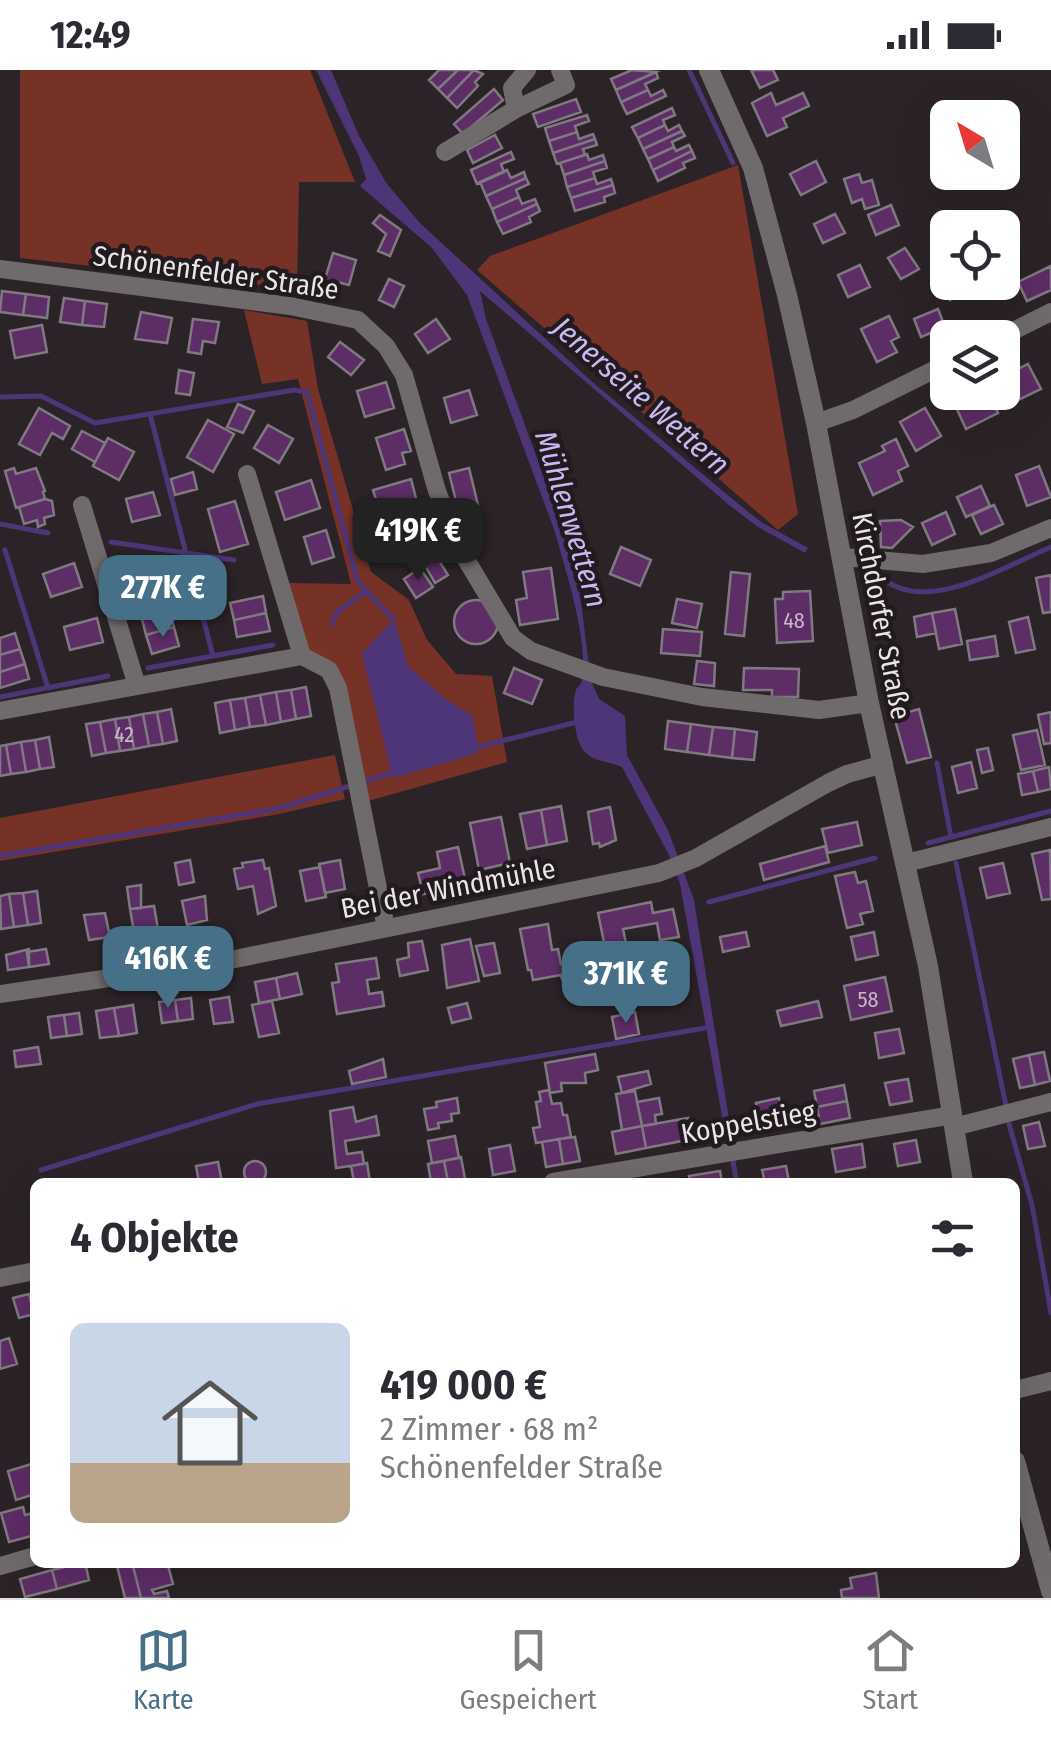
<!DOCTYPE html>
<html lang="de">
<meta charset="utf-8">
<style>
body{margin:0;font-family:"Fira Sans Condensed",sans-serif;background:#f7f7f7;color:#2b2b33;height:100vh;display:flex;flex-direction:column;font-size:38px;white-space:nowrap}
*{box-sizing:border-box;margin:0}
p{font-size:32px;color:#7c7c81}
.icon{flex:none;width:55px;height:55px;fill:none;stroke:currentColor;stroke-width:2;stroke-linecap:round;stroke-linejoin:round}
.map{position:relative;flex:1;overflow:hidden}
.details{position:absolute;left:30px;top:1108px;width:990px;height:390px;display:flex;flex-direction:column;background:#fff;border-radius:15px;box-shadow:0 10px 40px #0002}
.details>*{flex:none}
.needle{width:65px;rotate:322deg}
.controls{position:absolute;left:930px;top:30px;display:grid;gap:20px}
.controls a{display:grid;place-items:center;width:90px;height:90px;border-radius:15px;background:#fff;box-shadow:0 10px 40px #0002;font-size:50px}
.price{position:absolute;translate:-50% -85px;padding:0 22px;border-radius:20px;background:#467088;color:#fff;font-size:32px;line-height:65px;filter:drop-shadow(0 2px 5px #0008)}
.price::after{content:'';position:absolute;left:50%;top:60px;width:30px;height:22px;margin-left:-15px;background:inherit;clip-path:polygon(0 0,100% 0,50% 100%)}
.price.selected{background:#222;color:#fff}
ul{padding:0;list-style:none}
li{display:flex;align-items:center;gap:30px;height:250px;padding:0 40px}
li+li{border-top:2px solid #e1e1e2}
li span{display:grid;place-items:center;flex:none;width:280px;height:200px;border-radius:15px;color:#555}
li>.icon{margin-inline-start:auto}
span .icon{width:120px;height:120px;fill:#fffc;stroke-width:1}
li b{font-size:42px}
h2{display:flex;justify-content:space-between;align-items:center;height:120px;padding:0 40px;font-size:42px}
.status{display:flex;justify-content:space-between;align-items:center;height:70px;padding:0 50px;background:#fff;direction:ltr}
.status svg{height:28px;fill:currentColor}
.menu{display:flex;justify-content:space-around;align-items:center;height:140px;border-top:2px solid #e1e1e2;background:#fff;font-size:28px;color:#7c7c81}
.menu a{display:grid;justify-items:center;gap:5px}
.menu .selected{color:#467088}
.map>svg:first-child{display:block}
</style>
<div class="status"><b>12:49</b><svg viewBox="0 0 49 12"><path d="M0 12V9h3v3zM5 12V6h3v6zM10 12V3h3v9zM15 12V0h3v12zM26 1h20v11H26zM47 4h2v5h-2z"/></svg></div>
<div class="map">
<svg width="1051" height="1528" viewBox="0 0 1051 1528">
<rect width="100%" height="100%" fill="#2b2327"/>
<!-- green -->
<path fill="#773228" d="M20,0h290l45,112h-56l-2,107 -277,-31z
M738,95l60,349 -20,16 -301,-260 13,-14z
M244,240l63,11 11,68 53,183 38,28 18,40 29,34 36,2 15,86 -139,39 -26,-117 -34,-32 -22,-69 65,1 -53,-205 -36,5z
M335,685l10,44 -71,16 -274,46v-43z"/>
<!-- water -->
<path fill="#4e3577" d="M316,0h15l28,66 28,48 33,39 170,157 146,122 25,20 47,26 -3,5 -47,-26 -29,-22 -249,-214 6,28 83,226 10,42 12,94 8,18 26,17 2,39 41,75 26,70 45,282h-5l-54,-298 -11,-29 -47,-88c-11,-5 -29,-6 -36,-14 -12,-10 -14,-46 -11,-60 3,-10 5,-4 7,-14 7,-37 -17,-110 -27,-147l-88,-237 -35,-47 -72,-62 6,-7 -7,-23z
M394,549l14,47 40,35 24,14 6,32 -3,7 -82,24 -31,-124z"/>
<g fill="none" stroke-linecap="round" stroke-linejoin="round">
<!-- stream -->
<path stroke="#4e3577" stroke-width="5" d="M689,0l44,93
M0,327l41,-1 54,27 199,-33 13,2 50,187 9,12
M150,344l38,147
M0,454l48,9
M111,472l123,18
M5,480l43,138
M885,510c44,34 120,-14 166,-33
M332,554l5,-12 29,-21 28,28
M213,586l60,-11
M148,598l65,-12 -20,-77
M0,627l108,-21
M478,677l103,-26
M937,693l14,74
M928,773l123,-32
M0,786l280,-48 111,-35
M956,793l50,243
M709,832l166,-44
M1009,1054l23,81 19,108
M41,1100l216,-66 454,-77"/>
</g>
<!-- building -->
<path fill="#5d2d66" stroke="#807981" stroke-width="2.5" d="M439,0h19l-20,19 -9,-9z
M458,0h16l-27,28 -9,-9z
M474,0l9,4 -8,8 3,4 -21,22 -10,-10z
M632,0l24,2 -40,18 -5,-11z
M751,0h22l5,10 -18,8z
M656,2l2,6 -13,6 3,6 -27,12 -5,-12z
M494,19l9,11 -40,34 -9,-10z
M648,20l3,6 12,-6 3,6 -39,18 -6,-12z
M771,23l5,12 27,-12 6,13 -26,12 4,9 -20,9 -15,-33z
M576,29l5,13 -43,15 -5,-13z
M672,38l3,7 -12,5 2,5 -27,13 -6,-11z
M587,45l2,6 -14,5 2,6 -28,9 -4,-13z
M665,55l3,6 11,-6 3,6 -39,18 -5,-11z
M682,61l3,5 -13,6 2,5 -26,12 -5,-10z
M577,62l2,7 14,-5 2,5 -42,14 -4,-12z
M495,65l7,13 -29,15 -6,-13z
M595,69l2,6 -14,4 2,6 -28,9 -4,-11z
M689,75l3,6 -39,19 -5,-11 26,-12 2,4z
M692,81l3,7 -12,5 2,5 -27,13 -5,-11z
M511,82l3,7 -13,5 3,8 -27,12 -6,-14z
M587,84l2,6 14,-5 2,6 -41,14 -4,-12z
M605,91l2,7 -14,4 2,6 -28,9 -3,-12z
M816,91l10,21 -25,13 -11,-21z
M507,100l4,8 13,-6 2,6 -40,18 -6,-14z
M859,104l3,9 10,-3 7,25 -14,4 -3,-10 -10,4 -8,-24z
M526,108l3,6 -13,6 3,7 -27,12 -6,-13z
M595,108l2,6 14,-5 2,6 -42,13 -4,-11z
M613,115l2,8 -11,4 1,5 -30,9 -4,-13z
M519,127l3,7 13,-5 2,5 -40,18 -5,-13z
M537,134l3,7 -11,6 2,5 -28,12 -6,-12z
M891,135l8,20 -23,10 -8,-20z
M835,144l10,19 -22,10 -9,-19z
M380,145l21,15 -11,26 -12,-5 8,-17 -13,-11z
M905,178l14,21 -18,10 -13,-21z
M333,183l23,7 -7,25 -24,-6z
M860,195l10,22 -22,10 -10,-22z
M1051,196v24l-24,11 -9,-19z
M948,199v13l31,1 -29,17 -12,-26z
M389,209l15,7 -10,21 -15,-7z
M2,221l24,3 -3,21 -23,-3z
M26,224l23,3 -2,21 -24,-3z
M64,228l21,3 -3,24 -22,-3z
M85,231l22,3 -3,23 -22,-2z
M938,239l7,18 -24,10 -7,-18z
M141,242l31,6 -5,25 -32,-4z
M889,246l10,21 -8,4 6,11 -20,10 -16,-33z
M193,249l26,3 -4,21 -12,-2 -2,13 -13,-2z
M436,249l14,20 -22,14 -13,-19z
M42,255l5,27 -32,6 -5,-27z
M340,272l24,18 -13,15 -23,-18z
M1028,294l13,25 -27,13 -12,-25z
M179,300l15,3 -4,22 -14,-2z
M386,312l8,26 -29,9 -8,-26z
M469,320l8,25 -26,8 -7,-25z
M980,322h8l10,21 -32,16 -11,-24z
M238,334l16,7 -11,22 -16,-6z
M39,338l31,18 -7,13 -11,-6 -12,22 -21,-11z
M925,338l16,28 -25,15 -16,-29z
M208,350l26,14 -21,38 -26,-15z
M268,355l25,14 -14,24 -25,-15z
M404,359l7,22 -9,2 3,11 -19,6 -10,-32z
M82,361l23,12 -10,19 -23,-13z
M108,368l26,14 -15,28 -26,-14z
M896,369l12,27 -10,5 4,10 -29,14 -14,-32 26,-12 -3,-5z
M1039,396l12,31 -24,9 -11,-31z
M14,398l2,6 20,-6 9,23 -2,1 2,7 -29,9 -11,-37z
M469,398l9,37 -20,4 -9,-36z
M193,402l4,17 -22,6 -4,-16z
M411,409l6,23 -37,10 -7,-22z
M311,410l9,28 -35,12 -9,-28z
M981,416l9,20 -24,11 -9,-20z
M153,422l7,23 -28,7 -6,-23z
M45,429l7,2 2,14 -10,3 1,6 -7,3 -1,-7 -13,4 -5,-17z
M235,431l13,43 -28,8 -12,-43z
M994,435l9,19 -22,10 -9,-19z
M946,442l9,22 -23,11 -10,-22z
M901,450l12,7 -21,21 -11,-1 -1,-26z
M326,460l8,27 -22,7 -8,-27z
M621,477l30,13 -11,26 -30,-12z
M436,486l12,19 -13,8 -11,-19z
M74,493l8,24 -31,10 -8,-23z
M420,498l13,19 -17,11 -12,-19z
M551,498l7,51 -38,6 -4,-25 11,-2 -4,-26z
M731,502l19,2 -6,62 -19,-2z
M1051,505v37l-8,1 -7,-35z
M159,508l5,17 -27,8 -5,-17z
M810,521l3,50 -36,2 -2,-44h8v-7z
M164,525l5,16 -27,8 -5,-16z
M263,526l3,17 -32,7 -4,-17z
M677,529l25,5 -5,24 -25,-5z
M454 552a22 22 0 1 1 44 0a22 22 0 1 1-44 0Z
M955,539l7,35 -23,5 -7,-36z
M169,541l5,16 -28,8 -4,-16z
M266,543l4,18 -33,6 -3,-17z
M932,543l4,20 -19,4 -3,-20z
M1028,547l7,32 -19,4 -7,-31z
M97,548l6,24 -33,8 -6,-23z
M174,557l5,19 -27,8 -6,-19z
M663,559l39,3 -2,24 -39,-3z
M15,563l5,16 -20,6v-17z
M995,566l3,20 -28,4 -3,-19z
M20,579l5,15 -25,8v-17z
M697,591l18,2 -1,23 -20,-2z
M25,594l4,15 -29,9v-16z
M514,598l28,12 -10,24 -28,-11z
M744,598l55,1 -1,28h-26v-7h-29z
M306,617l5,29 -15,3 -5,-29z
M291,620l5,29 -15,3 -5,-30z
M276,622l5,30 -15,3 -6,-30z
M260,625l6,30 -16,2 -5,-29z
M245,628l5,29 -15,3 -5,-30z
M230,630l5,30 -15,3 -5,-30z
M171,639l6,32 -14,3 -6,-32z
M919,639l12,48 -24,6 -13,-47z
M157,642l6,32 -14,2 -6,-32z
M1051,642v31l-7,1 -6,-29z
M143,644l6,32 -15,3 -5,-32z
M129,647l5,32 -14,2 -5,-32z
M115,649l5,32 -14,2 -6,-31z
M668,651l23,3 -4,28 -22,-3z
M100,652l6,31 -14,3 -6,-32z
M691,654l22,3 -4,28 -22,-3z
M713,657l22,2 -3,29 -23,-3z
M735,659l22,3 -3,28 -22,-2z
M1037,660l8,35 -24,5 -8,-35z
M49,667l5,30 -14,2 -5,-29z
M35,670l5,29 -14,3 -5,-30z
M21,672l5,30 -15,2 -5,-29z
M6,675l5,29 -11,2v-30z
M988,678l5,22 -11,3 -5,-23z
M971,692l6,26 -19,5 -6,-26z
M1049,697l2,22 -13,3 -5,-21z
M1033,701l5,21 -16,3 -4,-21z
M561,736l6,35 -20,4 -6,-35z
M610,737l6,33 -16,7 -1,-4 -6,1 -5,-32z
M541,740l6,35 -20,4 -7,-35z
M501,747l9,46 -31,7 -9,-47z
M857,752l5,23 -34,8 -6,-24z
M825,776l4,16 -65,18 -4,-16z
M458,777l9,41 -44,6 -5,-21 22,-5 -3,-16z
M1050,780l1,49 -9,1 -10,-46z
M190,790l4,22 -15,3 -4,-22z
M263,790l2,9 4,-1 7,38 -18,8 -5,-28 -15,3 -4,-20 9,-2 -1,-4z
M340,790l5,29 -20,4 -6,-29z
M1003,793l7,30 -23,5 -7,-30z
M320,797l6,30 -20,4 -6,-30z
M855,802l3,11 8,-2 7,30 -13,3 3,10 -16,4 -12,-52z
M141,815v23l-11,1 -3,-22z
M37,821l4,32 -13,2 -5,-32z
M23,823l5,32 -14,2 -5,-33z
M9,824l5,33 -13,2 -1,-33z
M205,826l2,24 -20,5 -5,-24z
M651,832l2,11 20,-4 6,28 -19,3 -3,-17 -34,6 5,24 -21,4 -9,-44z
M154,836l4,23 -24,3 -4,-23z
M105,843l5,24 -21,3 -5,-25z
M548,854l4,26 6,-1 3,15 8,-2 3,15 -10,2 -1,-4 -28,5 -2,-10h-3l-8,-41z
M746,862l3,14 -26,6 -3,-15z
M874,862l4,23 -22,5 -5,-23z
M470,869l9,42 -32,7 -5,-43z
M422,871l6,29 -28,6 -3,-16 12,-3 -1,-14z
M494,873l6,30 -16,3 -8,-30z
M29,879v18l-21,3 -2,-15z
M46,879l3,15 -20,3 -2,-15z
M376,888l3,20 -12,2 2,14 13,-2 2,14 -47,8 -5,-31 7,-1 -3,-18z
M297,903l5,21 -22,5 -4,-21z
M885,907l7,34 -41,9 -7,-34z
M276,908l4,21 -21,4 -4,-21z
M229,927l4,25 -19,2 -4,-24z
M191,928l2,21 -15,2 -3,-21z
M175,930l3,21 -16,2 -3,-21z
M272,931l7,32 -20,4 -7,-32z
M818,931l4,16 -41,9 -4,-15z
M467,933l4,15 -19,5 -4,-15z
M133,935l4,28 -18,3 -5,-28z
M114,938l5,28 -19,2 -4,-27z
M635,942l4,22 -23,5 -4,-22z
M79,943l3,21 -15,2 -3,-21z
M64,945l3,21 -16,2 -3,-21z
M899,959l5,24 -25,5 -4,-25z
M38,977l3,17 -25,3 -2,-16z
M1044,982l6,29 -15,4 -6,-30z
M595,984l3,16 -13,3 1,10h-25l1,8 -12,2 -5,-30z
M1029,985l6,30 -15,3 -7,-29z
M383,989l3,18 -34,7 -3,-13z
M648,1001l3,13 -29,9 -4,-16z
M908,1009l4,22 -22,4 -5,-22z
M844,1015l3,16 -30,6 -3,-16z
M549,1020l3,14 9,-1 2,12h4l4,22 -35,6 -3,-15 7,-1 -4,-25 5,-1 -2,-9z
M635,1021l7,35 -20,4 -6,-36z
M457,1028l2,15 -8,1 1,7 -14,2 1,5 -11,2 -4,-21 13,-2 -1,-5z
M659,1028l3,16 -7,1 1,9 -14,2 -5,-24z
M779,1028l5,27 -22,5 -6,-27z
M847,1031l3,17 -30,6 -3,-17z
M353,1037l3,15 20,-6 3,19 -34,6 2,13 15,-2 2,12 -28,4 -6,-57z
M688,1048l4,21 -46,9 -4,-22z
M1039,1052l6,24 -17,3 -5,-23z
M642,1056l4,22 -30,6 -4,-22z
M455,1066l4,22 -27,5 -4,-22z
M575,1067l5,24 -17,3 -4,-25z
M559,1069l4,25 -17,3 -4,-25z
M916,1070l4,22 -22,4 -4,-22z
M862,1074l3,23 -29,5 -4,-23z
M510,1075l5,26 -22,4 -4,-26z
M461,1087l4,22 -17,3 -4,-21z
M244 1102a11 11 0 1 1 22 0a11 11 0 1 1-22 0Z
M444,1091l4,21h-17l-3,-18z
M218,1092l4,20h-23l-3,-16z
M367,1093l3,19h-16l-3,-16z
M786,1096l3,16h-24l-3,-12z
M720,1101l2,11h-32l-1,-6z
M29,1224l5,20 -15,4 -6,-20z
M9,1268l8,26 -17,5v-28z
M35,1393v31l-19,6 -8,-29z
M23,1437l2,8 8,-2 2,22 -26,7 -8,-29z
M85,1492l4,18 -32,9 -5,-19z
M116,1492h16l9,36h-16z
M132,1492h35l6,22 -21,6 2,4 13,-3 2,7h-28z
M52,1500l5,19 -32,8 -5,-18z
M876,1503l3,25h-37l-1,-8 11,-2 -2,-10z"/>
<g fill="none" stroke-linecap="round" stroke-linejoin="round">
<!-- minor -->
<path stroke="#6f6a6b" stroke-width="18" d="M516,39l-4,-21 15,-18
M445,82l71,-43 50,-24 -6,-15
M0,199l290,37 68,14 28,26 18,29 33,116 24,60 52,87 18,13 72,26 99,20 117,13 50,-7
M999,268l52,-26
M816,353l37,-13 95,-47
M247,404l55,182
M82,435l55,181
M842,487l81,7 68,-11 60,-25
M0,641l302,-55 27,14 9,18 48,240
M906,793l145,-36
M0,924l225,-33 434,-88 37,-15 132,-75 19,-9 37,-10
M954,1057l97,-25
M553,1112l400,-67
M0,1208l35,-7
M1015,1320l36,-9
M0,1496l35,-10"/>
<!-- tertiary -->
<path stroke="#6f6a6b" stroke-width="20" d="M709,0l44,98 34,127 29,128 53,280 59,263 35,216
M1015,1391l36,130"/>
</g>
<g text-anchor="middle" stroke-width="9" stroke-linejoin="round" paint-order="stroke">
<!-- number labels -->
<g font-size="22" fill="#c8b7c8">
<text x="794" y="558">48</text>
<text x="124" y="672">42</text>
<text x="868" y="937">58</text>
</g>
<!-- street labels -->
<g font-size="28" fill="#ebe5e8" stroke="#211a1e">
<text transform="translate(216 202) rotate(8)" y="10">Schönenfelder Straße</text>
<text transform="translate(882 546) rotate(79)" y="10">Kirchdorfer Straße</text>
<text transform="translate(448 818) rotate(-11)" y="10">Bei der Windmühle</text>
<text transform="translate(748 1052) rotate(-10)" y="10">Koppelstieg</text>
</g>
<!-- water labels -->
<g font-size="30" font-style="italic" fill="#c9b8f2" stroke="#211a1e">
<text transform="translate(641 326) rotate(41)" y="10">Jenerseite Wettern</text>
<text transform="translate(571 449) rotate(73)" y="10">Mühlenwettern</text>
</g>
</g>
</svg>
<div class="controls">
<a><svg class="needle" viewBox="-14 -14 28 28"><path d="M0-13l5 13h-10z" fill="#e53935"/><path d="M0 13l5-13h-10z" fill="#7c7c81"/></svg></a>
<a><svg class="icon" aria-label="locate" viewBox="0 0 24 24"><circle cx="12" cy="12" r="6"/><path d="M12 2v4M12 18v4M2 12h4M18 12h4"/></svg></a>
<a><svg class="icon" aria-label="layers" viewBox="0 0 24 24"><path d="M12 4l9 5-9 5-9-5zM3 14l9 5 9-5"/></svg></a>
</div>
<b class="price selected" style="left:418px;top:513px">419K €</b>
<b class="price" style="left:163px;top:570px">277K €</b>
<b class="price" style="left:168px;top:941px">416K €</b>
<b class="price" style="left:626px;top:956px">371K €</b>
<section class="details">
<h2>4 Objekte<svg class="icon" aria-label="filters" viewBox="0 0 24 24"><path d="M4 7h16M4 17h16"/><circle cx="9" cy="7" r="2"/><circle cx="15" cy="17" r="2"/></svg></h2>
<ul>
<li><span style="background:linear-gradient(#c9d6e8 70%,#b9a48a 0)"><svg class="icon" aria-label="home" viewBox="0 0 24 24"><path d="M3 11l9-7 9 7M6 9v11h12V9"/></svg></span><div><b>419 000 €</b><p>2 Zimmer · 68 m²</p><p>Schönenfelder Straße</p></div></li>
</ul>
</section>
</div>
<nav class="menu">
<a class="selected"><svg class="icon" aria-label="map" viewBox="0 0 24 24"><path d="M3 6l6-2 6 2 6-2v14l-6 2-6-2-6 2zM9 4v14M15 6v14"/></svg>Karte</a>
<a><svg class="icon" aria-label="saved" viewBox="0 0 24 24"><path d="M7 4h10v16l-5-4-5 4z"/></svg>Gespeichert</a>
<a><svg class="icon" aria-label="home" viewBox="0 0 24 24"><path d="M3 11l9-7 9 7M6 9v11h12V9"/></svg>Start</a>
</nav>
